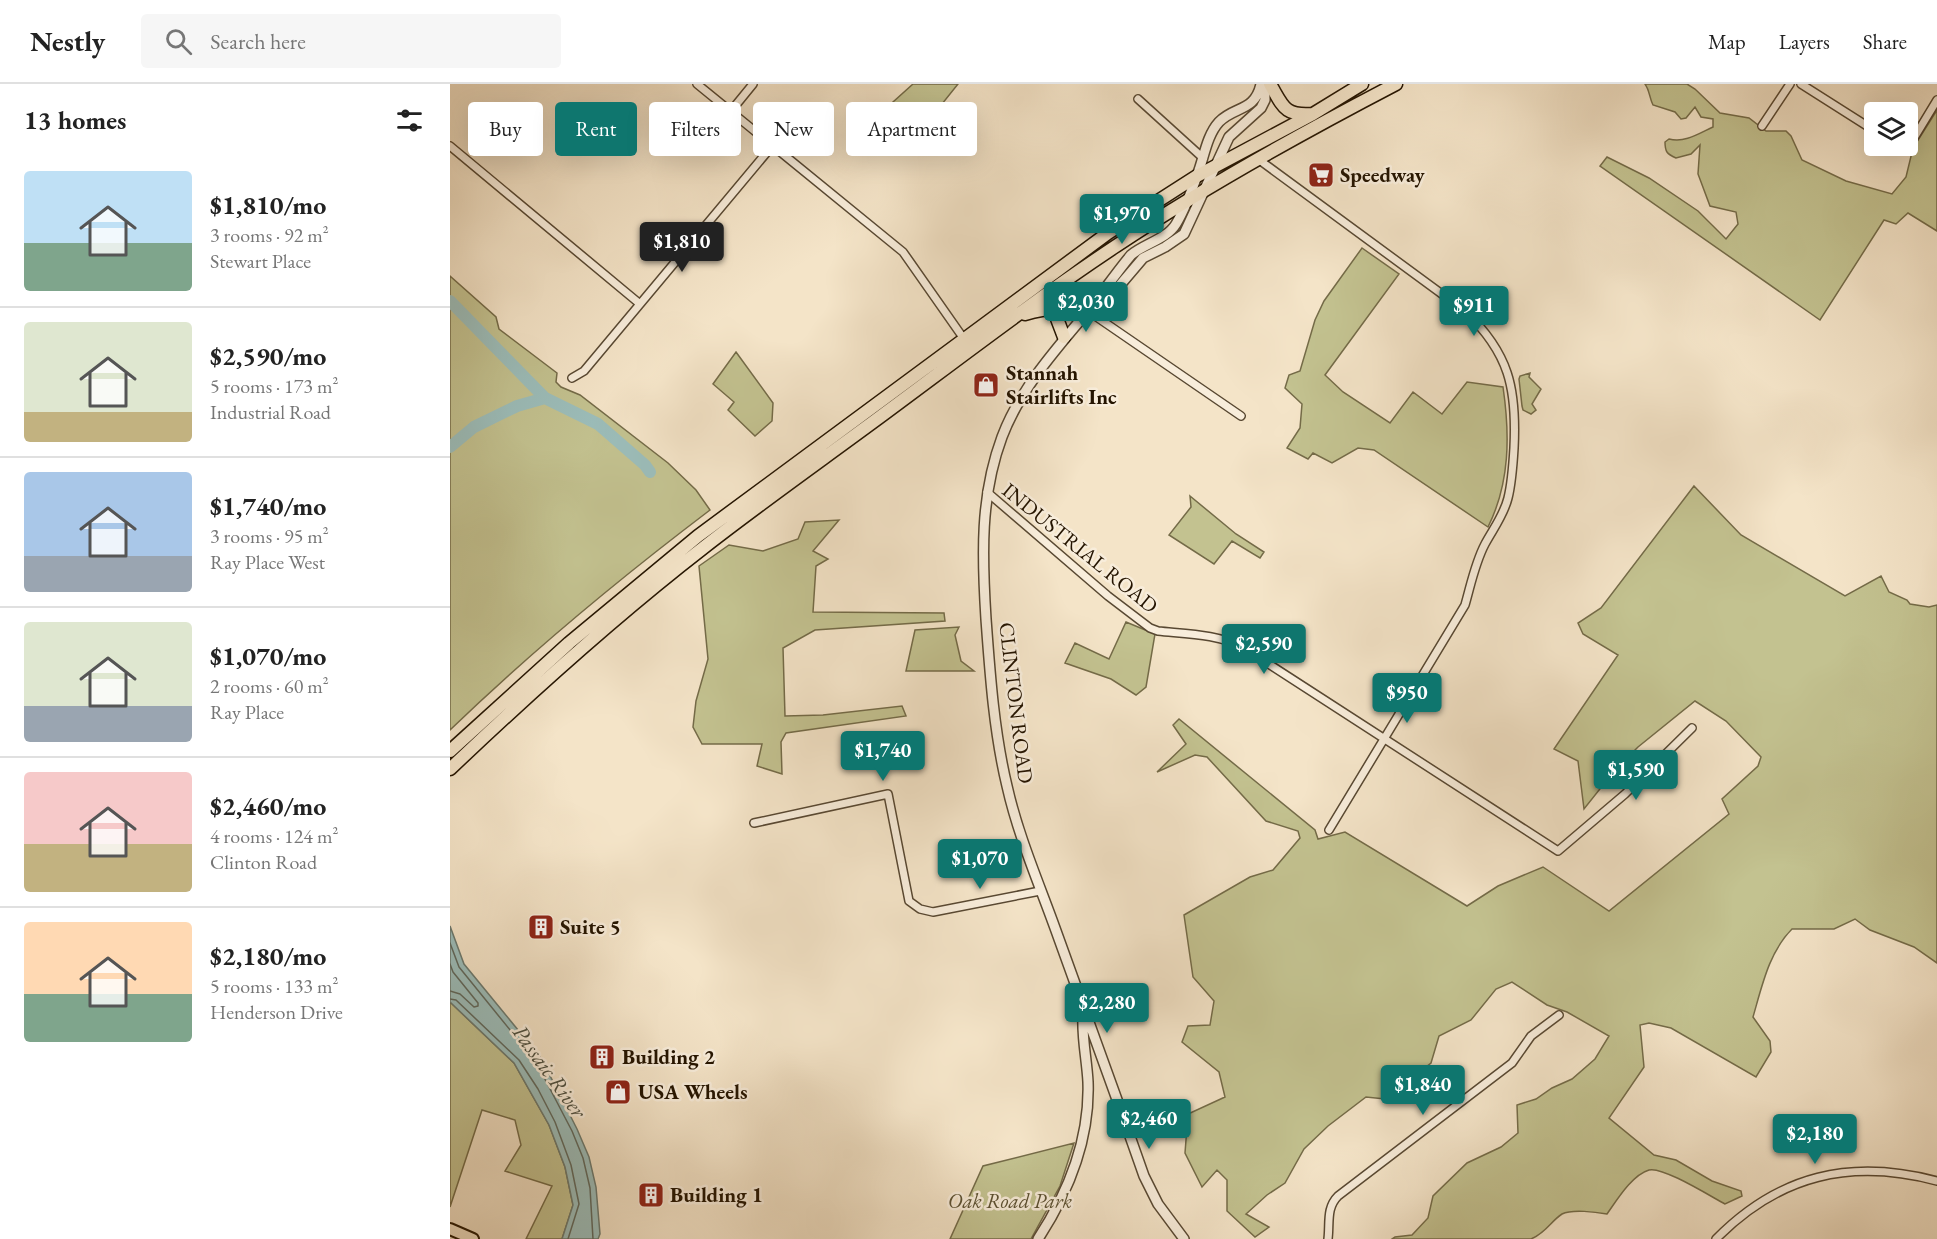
<!DOCTYPE html>
<meta charset="utf-8">
<style>
body{margin:0;font-family:"EB Garamond",serif;background:#f6f6f6;color:#222;height:100vh;display:flex;flex-direction:column;font-size:22px;white-space:nowrap}
*{box-sizing:border-box;margin:0}
p{font-size:20px;color:#767676}
.icon{flex:none;width:33px;height:33px;fill:none;stroke:currentColor;stroke-width:2;stroke-linecap:round;stroke-linejoin:round}
.map{position:relative;flex:1;overflow:hidden}
.sheet{display:flex;flex-direction:column;background:#fff;width:450px}
.sheet>*{flex:none}
.guide{position:absolute;left:18px;top:18px;width:570px;height:54px;display:flex;gap:12px}
.buttons{position:absolute;left:1414px;top:18px;display:grid;gap:12px}
.buttons a{display:grid;place-items:center;width:54px;height:54px;border-radius:6px;background:#fff;box-shadow:0 6px 24px #0002;font-size:30px}
.price{position:absolute;translate:-50% -51px;padding:0 14px;border-radius:6px;background:#0f766e;color:#fff;font-size:20px;line-height:39px;filter:drop-shadow(0 2px 3px #0008)}
.price::after{content:'';position:absolute;left:50%;top:36px;width:18px;height:14px;margin-left:-9px;background:inherit;clip-path:polygon(0 0,100% 0,50% 100%)}
.price.active{background:#222;color:#fff}
ul{padding:0;list-style:none}
li{display:flex;align-items:center;gap:18px;height:150px;padding:0 24px}
li+li{border-top:2px solid #e0e0e0}
li span{display:grid;place-items:center;flex:none;width:168px;height:120px;border-radius:6px;color:#555}
li>.icon{margin-inline-start:auto}
span .icon{width:72px;height:72px;fill:#fffc;stroke-width:1}
li b{font-size:26px}
h2{display:flex;justify-content:space-between;align-items:center;height:72px;padding:0 24px;font-size:26px}
.chip{padding:0 21px;border-radius:6px;background:#fff;box-shadow:0 6px 24px #0002;font-size:21px;line-height:54px}
.chip.active{background:#0f766e;color:#fff}
header{display:flex;align-items:center;gap:36px;box-sizing:border-box;height:84px;padding:0 30px;background:#fff;border-bottom:2px solid #e0e0e0}
header strong{font-size:28px}
nav{display:flex;gap:33px;margin-inline-start:auto;font-size:21px}
.search{width:420px;height:54px;background:#f6f6f6;display:flex;align-items:center;gap:15px;box-sizing:border-box;padding:0 21px;border-radius:6px;color:#767676;font-size:22px}
main{display:flex;flex:1;min-height:0}
.map>svg:first-child{display:block}
</style>
<header>
<strong>Nestly</strong>
<div class="search"><svg class="icon" aria-label="search" viewBox="0 0 24 24"><circle cx="10" cy="10" r="6"/><path d="M15 15l6 6"/></svg>Search here</div>
<nav><a>Map</a><a>Layers</a><a>Share</a></nav>
</header>
<main>
<section class="sheet">
<h2>13 homes<svg class="icon" aria-label="filters" viewBox="0 0 24 24"><path d="M4 7h16M4 17h16"/><circle cx="9" cy="7" r="2"/><circle cx="15" cy="17" r="2"/></svg></h2>
<ul>
<li><span style="background:linear-gradient(#bfe0f5 60%,#7fa58c 0)"><svg class="icon" aria-label="home" viewBox="0 0 24 24"><path d="M3 11l9-7 9 7M6 9v11h12V9"/></svg></span><div><b>$1,810/mo</b><p>3 rooms · 92 m²</p><p>Stewart Place</p></div></li>
<li><span style="background:linear-gradient(#dfe7d0 75%,#c2b280 0)"><svg class="icon" aria-label="home" viewBox="0 0 24 24"><path d="M3 11l9-7 9 7M6 9v11h12V9"/></svg></span><div><b>$2,590/mo</b><p>5 rooms · 173 m²</p><p>Industrial Road</p></div></li>
<li><span style="background:linear-gradient(#a9c7e8 70%,#9aa5b1 0)"><svg class="icon" aria-label="home" viewBox="0 0 24 24"><path d="M3 11l9-7 9 7M6 9v11h12V9"/></svg></span><div><b>$1,740/mo</b><p>3 rooms · 95 m²</p><p>Ray Place West</p></div></li>
<li><span style="background:linear-gradient(#dfe7d0 70%,#9aa5b1 0)"><svg class="icon" aria-label="home" viewBox="0 0 24 24"><path d="M3 11l9-7 9 7M6 9v11h12V9"/></svg></span><div><b>$1,070/mo</b><p>2 rooms · 60 m²</p><p>Ray Place</p></div></li>
<li><span style="background:linear-gradient(#f6c9c9 60%,#c2b280 0)"><svg class="icon" aria-label="home" viewBox="0 0 24 24"><path d="M3 11l9-7 9 7M6 9v11h12V9"/></svg></span><div><b>$2,460/mo</b><p>4 rooms · 124 m²</p><p>Clinton Road</p></div></li>
<li><span style="background:linear-gradient(#ffd9b3 60%,#7fa58c 0)"><svg class="icon" aria-label="home" viewBox="0 0 24 24"><path d="M3 11l9-7 9 7M6 9v11h12V9"/></svg></span><div><b>$2,180/mo</b><p>5 rooms · 133 m²</p><p>Henderson Drive</p></div></li>
</ul>
</section>
<div class="map">
<svg width="1487" height="1155" viewBox="0 0 1487 1155">
<rect width="100%" height="100%" fill="#f4e4c8"/>
<filter id="stains"><feTurbulence type="fractalNoise" baseFrequency=".00333" numOctaves="4"/><feColorMatrix values="0 0 0 0 .2 0 0 0 0 .09 0 0 0 0 .02 0 0 0 .5 -.17"/></filter>
<radialGradient id="worn" r=".72"><stop offset=".6" stop-color="#630" stop-opacity="0"/><stop offset="1" stop-color="#630" stop-opacity=".3"/></radialGradient>
<!-- green -->
<path fill="#c3c290" stroke="#746b48" stroke-width="1.5" d="M463,0h45l-36,45 -29,-27z
M1195,0h42l8,5 25,24 29,5 17,13h20l5,5 11,24 44,21 46,13 14,-17 7,-29 24,-38v121l-29,-18 -12,11 -12,-4 -64,100 -220,-154 7,-9 42,21 49,33 28,28 12,-15 -2,-12 -26,-6 -12,-32 2,-29 -9,9 -15,4c-9,-4 -11,-6 -11,-16l4,-3c16,4 29,-5 44,-12v-8l-12,-2 -6,-10 -9,11 -5,1 -6,-7 -22,-7c-4,-8 -3,-14 -8,-21z
M912,164l37,26 -74,101 18,17 47,31 23,-31 29,22 25,-32 36,5c7,48 7,96 -15,140l-114,-77 -16,-2 -26,15 -19,-10 -5,6 -21,-11 13,-20 2,-24 -17,-16 4,-13 11,-4 15,-51 9,-19z
M0,192l46,41 3,12 58,44 -1,9 5,5 19,8 88,68 28,27 14,20c-91,69 -177,140 -260,220z
M286,268l37,51 -1,18 -17,15 -27,-26 6,-8 -21,-18z
M1080,289l-1,4 12,12 -9,15 4,6 -5,4 -8,-4 -1,-4 -3,-27 1,-3z
M1244,402l47,49 104,61 36,-20 8,16 18,8 3,4 19,3 8,-2v358l-23,-16 -44,-17 -15,-11 -21,10h-42c-23,23 -30,57 -39,88l17,24 1,11 -15,25 -85,-49 -22,-5 -9,2 4,42 -35,51 45,37 22,5 36,21 29,10 1,5 -17,8c-15,-8 -63,-38 -76,-34 -17,5 -32,30 -42,44 -11,-2 -35,-5 -45,0 -11,7 -16,19 -31,25h-139l3,-2 17,-2 16,-17 5,-22 34,-33 34,-16 17,-14 -1,-28 19,-6 16,-11 20,-9 23,-20 14,-23 -42,-24 -20,-7 -35,-23 -16,7 -25,31 -32,16 -8,27 -46,36 -19,-2 -38,29 -24,23 -19,34 -18,12 -21,19 23,13 -14,10 -28,-26v-31l-10,-10 -15,17 -17,-34 3,-39 37,-17 -6,-25 -37,-30 6,-16 22,-1 4,-24 -21,-24 -9,-62 66,-38 23,-7 27,-32 -2,-7 -32,-10 -59,-64 -12,-2 -38,17 29,-28 -13,-19 6,-6 136,111 3,9 27,-7 122,74 31,-20 45,-19 66,44 120,-97 -7,-15 36,-33 3,-9 -35,-36 -31,-20 -57,46 -23,23 -31,39 -6,-48 -24,-12 64,-94 -35,-21 -5,-11 23,-15z
M740,412l46,38 28,18 -4,6 -28,-17 -18,23 -45,-29 22,-28z
M389,436l-26,31 15,8 -12,7 -3,46 131,1 1,8 -130,9 -32,18 2,68 38,-1 79,-9 4,10 -120,17 -5,9 1,32 -25,-8 5,-22h-60l-9,-17 3,-26 12,-42 -9,-93 30,-21 34,6 35,-12 7,-17z
M676,538l29,12 -9,53 -10,8 -25,-16 -46,-16 10,-20 34,16z
M509,543l-4,8 6,26 13,10h-68l9,-41z
M0,918l64,61 35,62 16,42 8,38 -11,34h-36l26,-53 -47,-15 16,-26 -6,-25 -33,-10 -32,97z
M624,1059l-14,43 -29,53h-81l33,-73z"/>
<!-- water -->
<path fill="#9cbebb" stroke="#6c7a70" stroke-width="1.5" d="M0,842l14,38 77,94 36,71 12,28 7,30 4,47 -2,5h-36l11,-34 -8,-38 -16,-42 -35,-62 -64,-61z"/>
<g fill="none" stroke-linecap="round" stroke-linejoin="round">
<!-- shore -->
<path stroke="#60695e" stroke-width="1.5" d="M0,859l9,24 77,95 36,69 11,27 7,30 3,51
M0,880l3,8 25,31v3l-4,1 -14,-13 -10,-3
M0,915l6,1 63,60 19,29 17,33 16,43 8,39 -11,35"/>
<!-- river -->
<path stroke="#9cbebb" stroke-width="12" d="M0,217l95,97 -28,8 -43,21 -24,20
M95,314l53,26 47,41 5,7"/>
<defs>
<path id="minor" d="M247,0l206,168 61,87
M1351,0l74,47
M688,15l65,59
M281,27l22,-27
M1312,42l28,-42
M1458,59l6,-5 23,-38
M0,62l190,158
M808,75l207,152c44,42 52,77 49,137 -1,17 -2,34 -6,50 -4,17 -15,31 -23,46 -10,19 -14,40 -20,61l-136,225
M638,227l153,105
M122,294l12,-7 189,-226
M537,408l121,104 42,32 8,3c29,3 60,3 86,17l314,203 67,-57 67,-66
M304,739l134,-29 21,107 11,8 13,3 107,-21
M878,1155c2,-16 -2,-31 10,-43l174,-133 19,-27 28,-21
M1266,1155c63,-64 135,-81 221,-58"/>
<path id="tertiary" d="M645,222l14,-8 34,-40 22,-11 19,-13 45,-97 32,-29 4,-8v-16
M588,1155c30,-46 52,-101 50,-157 -1,-21 -6,-43 -5,-64
M734,1155l-26,-35 -14,-28c-29,-83 -59,-166 -89,-248 -17,-47 -37,-93 -48,-142 -13,-54 -17,-112 -21,-167 -4,-63 -6,-123 16,-182 18,-48 54,-88 87,-127 14,-18 27,-37 42,-55 13,-11 36,-16 45,-31 9,-15 16,-34 22,-51 6,-16 9,-38 21,-51 15,-16 36,-10 42,-38"/>
<path id="primary" d="M0,1145l23,10"/>
<path id="trunk" d="M820,0c13,22 14,32 42,30
M597,224l9,8 8,21
M575,230c22,-6 40,-8 63,-3
M0,667l119,-108 129,-107 410,-303 89,-57 116,-62 49,-30
M0,685c81,-77 164,-152 253,-221 55,-43 113,-84 170,-126 80,-59 160,-121 243,-176 90,-60 184,-112 280,-162"/>
</defs>
<!-- minor casing -->
<use href="#minor" stroke="#584832" stroke-width="10"/>
<!-- tertiary casing -->
<use href="#tertiary" stroke="#584832" stroke-width="12"/>
<!-- primary casing -->
<use href="#primary" stroke="#241400" stroke-width="14"/>
<!-- trunk casing -->
<use href="#trunk" stroke="#241400" stroke-width="15"/>
<!-- minor -->
<use href="#minor" stroke="#f8eddb" stroke-width="7"/>
<!-- tertiary -->
<use href="#tertiary" stroke="#f8eddb" stroke-width="9"/>
<!-- primary -->
<use href="#primary" stroke="#f4e4c8" stroke-width="10"/>
<!-- trunk -->
<use href="#trunk" stroke="#f4e4c8" stroke-width="12"/>
</g>
<!-- icons -->
<defs>
<symbol id="supermarket-square" viewBox="-11 -11 22 22"><rect x="-9" y="-9" width="18" height="18" rx="4" fill="#8f2418" stroke="#f8eddb"/><path d="M-6-5.5h2.5l.6 2H6L4.5 2H-2.5L-4.4-4H-6ZM-1.5 3.2a1.3 1.3 0 1 0 .1 0ZM3 3.2a1.3 1.3 0 1 0 .1 0Z" fill="#fff"/></symbol>
<symbol id="shop-square" viewBox="-11 -11 22 22"><rect x="-9" y="-9" width="18" height="18" rx="4" fill="#8f2418" stroke="#f8eddb"/><path d="M-5-2.5h2.3a2.7 3.5 0 0 1 5.4 0H5L5.5 6h-11ZM-1.5-2.5h3a1.5 2.3 0 0 0-3 0Z" fill="#fff"/></symbol>
<symbol id="building-square" viewBox="-11 -11 22 22"><rect x="-9" y="-9" width="18" height="18" rx="4" fill="#8f2418" stroke="#f8eddb"/><path d="M-4-6H4V6H1V3H-1V6H-4ZM-2.5-4.3h1.7v1.8h-1.7ZM.8-4.3h1.7v1.8H.8ZM-2.5-1h1.7V.8h-1.7ZM.8-1h1.7V.8H.8Z" fill="#fff"/></symbol>
</defs>
<g fill-rule="evenodd">
<use href="#supermarket-square" x="856" y="76" width="30" height="30"/>
<use href="#shop-square" x="521" y="286" width="30" height="30"/>
<use href="#building-square" x="76" y="828" width="30" height="30"/>
<use href="#building-square" x="137" y="958" width="30" height="30"/>
<use href="#shop-square" x="153" y="993" width="30" height="30"/>
<use href="#building-square" x="186" y="1096" width="30" height="30"/>
</g>
<g text-anchor="middle" stroke-width="5" stroke-linejoin="round" paint-order="stroke">
<!-- poi labels -->
<g font-size="21" font-weight="bold" fill="#241400" stroke="#f8eddb" text-anchor="start">
<text x="890" y="98">Speedway</text>
<text x="556" y="296">Stannah<tspan x="556" dy="24">Stairlifts Inc</tspan></text>
<text x="110" y="850">Suite 5</text>
<text x="172" y="980">Building 2</text>
<text x="188" y="1015">USA Wheels</text>
<text x="220" y="1118">Building 1</text>
</g>
<!-- street labels -->
<g font-size="21" fill="#241400" stroke="#f8eddb">
<text transform="translate(630 464) rotate(39)" y="7">INDUSTRIAL ROAD</text>
<text transform="translate(566 619) rotate(83)" y="7">CLINTON ROAD</text>
</g>
<!-- park labels -->
<g font-size="21" font-style="italic" fill="#5c5132" stroke="#f8eddb">
<text x="560" y="1124">Oak Road Park</text>
</g>
<!-- water labels -->
<g font-size="22" font-style="italic" fill="#4e5041" stroke="#f8eddb">
<text transform="translate(100 987) rotate(54)" y="8">Passaic River</text>
</g>
</g>
<rect width="100%" height="100%" filter="url(#stains)"/>
<rect width="100%" height="100%" fill="url(#worn)"/>
</svg>
<div class="buttons">
<a><svg class="icon" aria-label="layers" viewBox="0 0 24 24"><path d="M12 4l9 5-9 5-9-5zM3 14l9 5 9-5"/></svg></a>
</div>
<b class="price" style="left:672px;top:161px">$1,970</b>
<b class="price active" style="left:232px;top:189px">$1,810</b>
<b class="price" style="left:636px;top:249px">$2,030</b>
<b class="price" style="left:1024px;top:253px">$911</b>
<b class="price" style="left:814px;top:591px">$2,590</b>
<b class="price" style="left:957px;top:640px">$950</b>
<b class="price" style="left:433px;top:698px">$1,740</b>
<b class="price" style="left:1186px;top:717px">$1,590</b>
<b class="price" style="left:530px;top:806px">$1,070</b>
<b class="price" style="left:657px;top:950px">$2,280</b>
<b class="price" style="left:973px;top:1032px">$1,840</b>
<b class="price" style="left:699px;top:1066px">$2,460</b>
<b class="price" style="left:1365px;top:1081px">$2,180</b>
<div class="guide">
<a class="chip">Buy</a>
<a class="chip active">Rent</a>
<a class="chip">Filters</a>
<a class="chip">New</a>
<a class="chip">Apartment</a>
</div>
</div>
</main>
